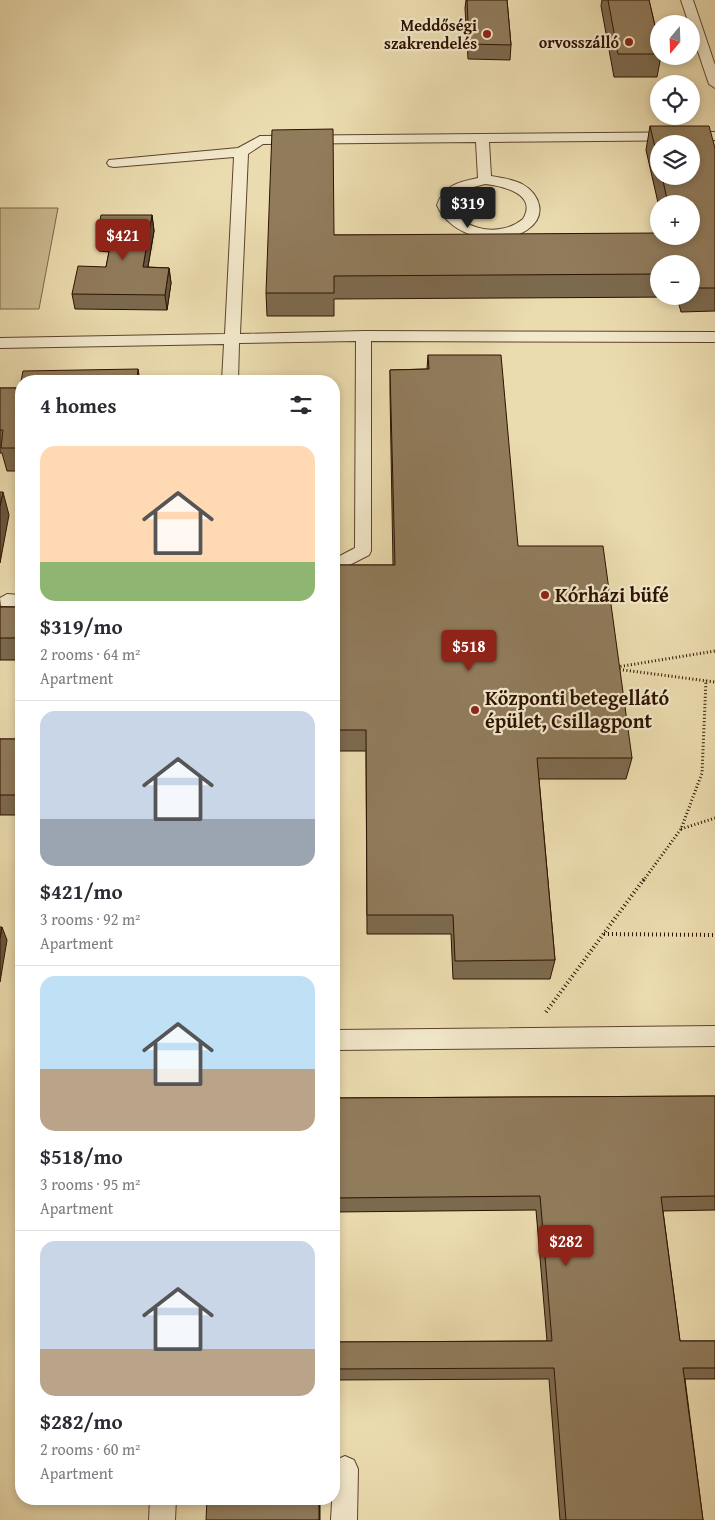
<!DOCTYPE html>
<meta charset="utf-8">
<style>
body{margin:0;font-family:"Gentium Book Plus",serif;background:#f2f2f3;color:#2b2b33;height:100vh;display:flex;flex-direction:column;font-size:19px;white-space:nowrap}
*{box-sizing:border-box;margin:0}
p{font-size:16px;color:#7c7c81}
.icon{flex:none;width:28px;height:28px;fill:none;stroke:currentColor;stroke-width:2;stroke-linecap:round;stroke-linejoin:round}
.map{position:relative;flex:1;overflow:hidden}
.drawer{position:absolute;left:15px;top:375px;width:325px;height:1130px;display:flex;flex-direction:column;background:#fff;border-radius:20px;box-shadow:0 2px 8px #0003}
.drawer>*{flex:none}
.needle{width:32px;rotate:199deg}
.tools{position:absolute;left:650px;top:15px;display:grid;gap:10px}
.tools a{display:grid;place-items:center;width:50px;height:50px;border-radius:50%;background:#fff;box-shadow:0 2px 8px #0003;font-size:25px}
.price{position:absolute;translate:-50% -42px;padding:0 11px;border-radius:5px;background:#8f2418;color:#fff;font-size:16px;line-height:32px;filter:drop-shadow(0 1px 2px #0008)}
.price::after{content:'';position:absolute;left:50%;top:30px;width:15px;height:11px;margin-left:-8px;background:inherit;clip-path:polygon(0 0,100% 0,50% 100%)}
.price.current{background:#222;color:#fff}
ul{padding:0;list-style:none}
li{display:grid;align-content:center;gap:10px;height:265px;padding:0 25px}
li+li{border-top:1px solid #e1e1e2}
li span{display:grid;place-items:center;height:155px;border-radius:15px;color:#555}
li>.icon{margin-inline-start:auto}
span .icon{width:90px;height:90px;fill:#fffc;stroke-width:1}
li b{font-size:21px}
h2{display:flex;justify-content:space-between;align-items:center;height:60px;padding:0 25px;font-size:21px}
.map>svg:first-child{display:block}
</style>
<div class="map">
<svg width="715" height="1520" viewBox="0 0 715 1520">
<rect width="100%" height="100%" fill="#ebdcaf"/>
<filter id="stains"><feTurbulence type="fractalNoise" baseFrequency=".004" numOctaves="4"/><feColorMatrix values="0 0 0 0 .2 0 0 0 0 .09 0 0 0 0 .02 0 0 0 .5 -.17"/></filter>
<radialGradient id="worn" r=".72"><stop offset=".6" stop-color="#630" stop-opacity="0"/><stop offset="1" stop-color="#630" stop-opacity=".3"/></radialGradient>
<!-- green -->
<path fill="#cbba91" stroke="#7c6648" d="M0,208h58l-19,101h-39z"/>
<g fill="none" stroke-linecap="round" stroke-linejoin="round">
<defs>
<path id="lane" d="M681,0h12l22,65v23l-6,-4 -18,-53v-7h-2z
M715,132v8l-226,2 2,34c11,2 21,3 31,8 18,10 26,32 5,46 -28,18 -77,7 -90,-25 7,-20 22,-23 41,-27l-2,-36 -213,2 -15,10 -8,180 124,-3 351,1v10l-344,-1v210l-2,4 -35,18v-14l21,-11 1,-207 -117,2 -1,38h-16l2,-37 -224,4v-10l225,-4 9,-177 -120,10 -5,-1 -2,-3 2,-3 129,-12 22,-12zM485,184c18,2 53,10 38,35 -21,18 -61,13 -72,-14 5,-15 19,-17 34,-21z
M7,594l14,1v12l-20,-1 -1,-8z
M715,1026v20l-381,4v-20z
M345,1456l9,4 4,9 -1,51h-26l3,-54 2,-6z
M150,1499h26l-1,21h-26z"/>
</defs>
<!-- lane casing -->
<use href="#lane" stroke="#5c442c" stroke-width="2"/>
<!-- path-far1 -->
<path stroke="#2d1200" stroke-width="3" stroke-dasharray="1 2.5" stroke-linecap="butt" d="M617,667l98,-16
M616,669l99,13
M681,829l34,-11
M643,881l38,-52 21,-56 4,-93"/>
<!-- path -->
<path stroke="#2d1200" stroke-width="4" stroke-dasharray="1 3" stroke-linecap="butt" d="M604,934l111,1
M546,1012l98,-133"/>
<!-- lane -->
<use href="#lane" fill="#f2e8cb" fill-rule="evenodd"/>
</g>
<!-- wall -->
<path fill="#7c6a4e" stroke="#2d1200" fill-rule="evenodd" d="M466,0h41l4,45 -1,15 -42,-1 -3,-51z
M602,0h47l10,43v13h2l-4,21h-43l-13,-71z
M650,126l65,22v163l-34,1 -4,-15 -343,2v17h-67l-1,-23 68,-58 357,1v-32h-32v3l-13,-57zM659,144l32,32h-32zM659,264h32v32h-32z
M152,215l2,16 -6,36 21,1 2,15 -4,27 -92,-1 -3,-15 34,-27 3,-15 -10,-1 -2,-15z
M428,355l90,191 114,212 -6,21h-87l16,181 -5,19h-97l-2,-45h-84l-1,-183h-32v-186h59l-3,-172v-23l37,-1z
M21,381v90h-14l-5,-18h-2v-65h20z
M0,607h21v53h-21z
M0,739h21v76h-21z
M715,1096v114l-52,1 17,130h35v38h-30l18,141h-143l-11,-141 -215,1v-38l213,-1 -11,-131 -202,2v-114z"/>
<!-- shaded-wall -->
<path fill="#655640" stroke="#2d1200" d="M152,215l2,16 -9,52 -2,-16z
M169,268l2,15 -4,27 -2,-15z
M138,369l2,12h-3z
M3,492l6,23 -9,48v-57z
M2,927l5,13 -7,42v-44z
M319,1499h1v21h-1z"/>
<!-- building -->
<path fill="#907b5b" stroke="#2d1200" d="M467,0h40l4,45 -42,-1z
M608,0h41l10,43v11h-41z
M650,126h59l6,22v140h-24v-24h-32v10l-325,2v17h-68l6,-163 61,-1 1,106 325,-2v3h32v-32h-23l-6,-28h29v-32h-32v20z
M101,215h51l-9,52 26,1 -4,27 -93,-1 6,-28 28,1 6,-31h-15z
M428,355h73l17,191h85l29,212h-95l18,202 -100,1 -2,-46h-86l-1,-185h-32v-165h61l-5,-195 39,-1z
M138,369l-1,12h-116l2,-10z
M21,381v67h-20l2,-18h-3v-42h20z
M0,492h3l-3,14z
M0,607h21v31h-21z
M0,739h21v56h-21z
M0,927h2l-2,11z
M715,1096v100l-54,1 19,144h35v27h-32l20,152h-137l-12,-152 -220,1v-27l218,-1 -12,-145 -206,2v-100z
M207,1499h112v21h-113z"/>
<!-- markers -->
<g fill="#8f2418" stroke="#f2e8cb" stroke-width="2">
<circle cx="487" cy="34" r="5"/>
<circle cx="629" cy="42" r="5"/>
<circle cx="545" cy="595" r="5"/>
<circle cx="475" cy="710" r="5"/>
</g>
<g text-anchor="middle" stroke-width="4.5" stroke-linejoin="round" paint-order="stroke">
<!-- far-poi labels -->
<g font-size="16" font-weight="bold" fill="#2d1200" stroke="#f2e8cb" text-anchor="end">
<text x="477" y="31">Meddőségi<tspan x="477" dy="18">szakrendelés</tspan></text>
<text x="619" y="48">orvosszálló</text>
</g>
<!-- poi labels -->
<g font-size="20" font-weight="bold" fill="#2d1200" stroke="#f2e8cb" text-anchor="start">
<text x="555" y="602">Kórházi büfé</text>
<text x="485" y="705">Központi betegellátó<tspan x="485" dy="23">épület, Csillagpont</tspan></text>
</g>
</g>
<rect width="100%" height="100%" filter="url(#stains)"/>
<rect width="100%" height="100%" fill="url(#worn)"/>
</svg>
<div class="tools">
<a><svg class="needle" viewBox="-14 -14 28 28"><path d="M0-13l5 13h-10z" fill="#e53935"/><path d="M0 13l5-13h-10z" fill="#7c7c81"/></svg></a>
<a><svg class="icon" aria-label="locate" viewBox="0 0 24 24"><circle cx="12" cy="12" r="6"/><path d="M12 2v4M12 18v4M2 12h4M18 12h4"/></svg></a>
<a><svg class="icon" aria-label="layers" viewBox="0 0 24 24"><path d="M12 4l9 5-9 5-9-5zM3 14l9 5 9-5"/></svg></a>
<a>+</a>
<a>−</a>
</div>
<b class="price current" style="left:468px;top:229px">$319</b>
<b class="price" style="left:123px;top:261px">$421</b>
<b class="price" style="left:469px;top:672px">$518</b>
<b class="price" style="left:566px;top:1267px">$282</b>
<section class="drawer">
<h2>4 homes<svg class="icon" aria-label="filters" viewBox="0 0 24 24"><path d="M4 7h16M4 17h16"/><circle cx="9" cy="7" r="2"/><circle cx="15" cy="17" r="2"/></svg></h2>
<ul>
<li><span style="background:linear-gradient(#ffd9b3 75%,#8fb573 0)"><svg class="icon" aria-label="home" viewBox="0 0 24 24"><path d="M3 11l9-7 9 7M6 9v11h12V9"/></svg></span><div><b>$319/mo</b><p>2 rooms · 64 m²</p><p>Apartment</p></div></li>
<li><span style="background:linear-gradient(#c9d6e8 70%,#9aa5b1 0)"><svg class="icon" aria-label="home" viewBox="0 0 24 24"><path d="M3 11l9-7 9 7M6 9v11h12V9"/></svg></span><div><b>$421/mo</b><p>3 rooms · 92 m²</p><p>Apartment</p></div></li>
<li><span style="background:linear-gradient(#bfe0f5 60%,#b9a48a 0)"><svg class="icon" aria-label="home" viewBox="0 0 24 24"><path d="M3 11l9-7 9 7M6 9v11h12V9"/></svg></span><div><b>$518/mo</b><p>3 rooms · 95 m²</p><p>Apartment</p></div></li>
<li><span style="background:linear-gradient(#c9d6e8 70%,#b9a48a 0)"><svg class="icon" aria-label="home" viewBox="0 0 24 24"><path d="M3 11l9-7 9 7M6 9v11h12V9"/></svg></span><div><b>$282/mo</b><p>2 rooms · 60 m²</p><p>Apartment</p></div></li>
</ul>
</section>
</div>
